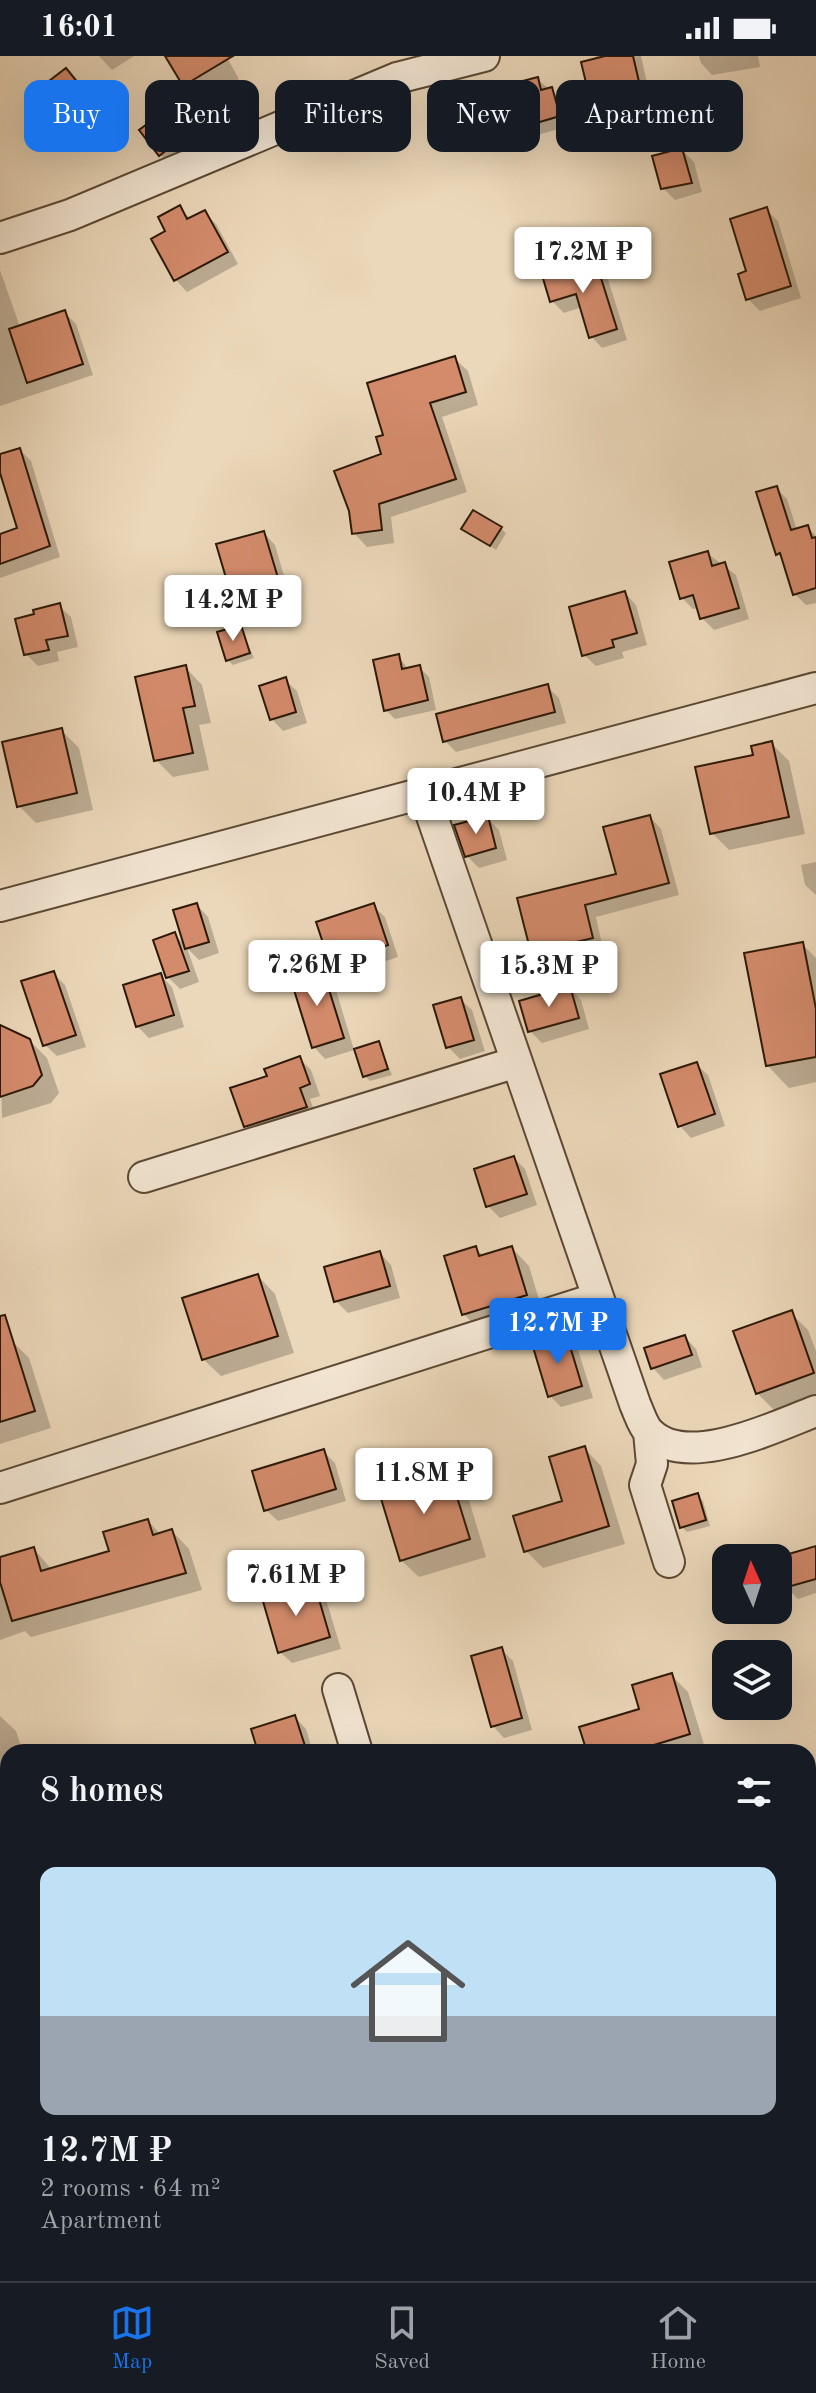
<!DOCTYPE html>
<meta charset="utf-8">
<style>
body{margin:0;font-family:"Old Standard TT",serif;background:#20242c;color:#f1f3f6;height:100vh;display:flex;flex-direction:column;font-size:30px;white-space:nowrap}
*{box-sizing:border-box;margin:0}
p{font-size:26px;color:#9ea1a6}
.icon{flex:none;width:44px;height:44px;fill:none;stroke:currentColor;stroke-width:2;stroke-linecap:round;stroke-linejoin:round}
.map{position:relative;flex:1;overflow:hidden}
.sheet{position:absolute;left:0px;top:1688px;width:816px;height:538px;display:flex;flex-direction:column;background:#171b24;border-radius:24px 24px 0 0;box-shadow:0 8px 32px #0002}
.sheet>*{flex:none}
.hud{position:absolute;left:24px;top:24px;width:768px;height:72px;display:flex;gap:16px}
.needle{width:52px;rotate:357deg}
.buttons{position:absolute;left:712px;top:1488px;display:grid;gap:16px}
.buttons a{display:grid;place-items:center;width:80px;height:80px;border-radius:16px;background:#171b24;box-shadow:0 8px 32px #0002;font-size:40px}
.price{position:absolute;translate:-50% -68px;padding:0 18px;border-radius:8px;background:#fff;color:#222;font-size:26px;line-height:52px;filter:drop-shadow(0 2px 4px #0008)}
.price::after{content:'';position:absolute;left:50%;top:48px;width:24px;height:18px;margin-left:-12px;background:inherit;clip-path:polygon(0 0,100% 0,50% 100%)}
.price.active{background:#1a73e8;color:#fff}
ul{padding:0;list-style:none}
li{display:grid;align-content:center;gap:16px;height:424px;padding:0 40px}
li span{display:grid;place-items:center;height:248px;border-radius:16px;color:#555}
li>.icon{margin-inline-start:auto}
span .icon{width:144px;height:144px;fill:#fffc;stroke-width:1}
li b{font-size:34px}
h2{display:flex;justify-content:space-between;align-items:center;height:96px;padding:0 40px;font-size:34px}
.pill{padding:0 28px;border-radius:16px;background:#171b24;box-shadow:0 8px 32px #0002;font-size:28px;line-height:72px}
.pill.active{background:#1a73e8;color:#fff}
.status{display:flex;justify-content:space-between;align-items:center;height:56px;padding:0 40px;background:#171b24;direction:ltr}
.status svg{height:22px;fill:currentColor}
.tab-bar{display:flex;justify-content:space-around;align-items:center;height:112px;border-top:2px solid #363941;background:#171b24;font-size:22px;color:#9ea1a6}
.tab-bar a{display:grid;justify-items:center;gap:4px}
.tab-bar .active{color:#1a73e8}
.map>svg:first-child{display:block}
</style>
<div class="status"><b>16:01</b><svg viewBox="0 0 49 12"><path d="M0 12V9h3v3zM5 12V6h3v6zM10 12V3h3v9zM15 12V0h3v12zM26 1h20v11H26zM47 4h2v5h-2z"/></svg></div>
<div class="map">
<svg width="816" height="2225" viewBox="0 0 816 2225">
<rect width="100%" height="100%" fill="#ebd7b9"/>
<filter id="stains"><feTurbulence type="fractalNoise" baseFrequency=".0025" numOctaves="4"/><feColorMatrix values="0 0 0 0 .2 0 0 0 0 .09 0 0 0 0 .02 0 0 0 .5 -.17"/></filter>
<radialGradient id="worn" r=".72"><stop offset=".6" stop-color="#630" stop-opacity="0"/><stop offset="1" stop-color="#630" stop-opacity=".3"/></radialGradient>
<!-- shadow -->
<path fill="#0003" d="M99,0h35l-22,14z
M167,0h59l13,23 -38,23 -17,-18z
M596,0h45l13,58 -35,8 -11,-12 -3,-9 -4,1 -11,-12z
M699,0h59l2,11 -48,8 -11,-12z
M66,14l40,47 -36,28 -12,-11z
M537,23l24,20 8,27 -42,12 -6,-7 -36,11 -10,-10 33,-37z
M169,54l29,36 -26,20 -12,-11z
M682,94l12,12 8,30 -27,8 -12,-12z
M179,152l12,11 13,-6 12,11 22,40 -51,28 -11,-12 -22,-40 14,-8z
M766,154l12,11 23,77 -41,13 -12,-12v-26z
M594,205l12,12 21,67 -25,8 -11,-12 -9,-29 -18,6 -12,-12z
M0,214l20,57 45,-14 11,11 17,51 -93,31z
M454,302l14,13 10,34 -36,12 25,75 -76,25 3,26 -27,4 -13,-14 30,-78 1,-19z
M20,394l11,11 29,96 -60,21v-42l20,-7 -20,-73z
M776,432l11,11 10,31 10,-3 9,9v67l-10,2 -11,-11 -10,-33 -7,-7z
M500,472l6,5 -10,17 -32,-21z
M264,477l11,12 19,65 -45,13 -12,-12z
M707,497l29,22 13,44 -35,11 -12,-12 -3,-10 -6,1 -11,-11z
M625,537l11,12 11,40 -25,7 2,6 -28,8 -12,-11z
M59,550l12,11 7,30 -21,5 2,9 -21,5 -12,-12z
M240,571l14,31 -21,7 -5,-5z
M398,600l11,14 10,-3 10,10 7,33 -41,9 -9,-9z
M185,611l17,18 9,38 -12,2 10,45 -36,7 -17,-17z
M285,624l12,11 10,32 -24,8 -11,-12z
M547,631l12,11 7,25 -110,29 -11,-11z
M62,675l17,17 14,62 -57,13 -17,-17z
M771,687l18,18 16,73 -76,16 -17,-17z
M650,761l11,12 18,66 -83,22 7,32 -59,14 -11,-11 -13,-53 98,-23z
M487,762l12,12 8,30 -28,8 -12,-12z
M816,806v33l-11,-10 -4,-20z
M197,849l11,12 11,36 -20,7 -12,-12 12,34 -19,7 -12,-12 -12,-36 19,-6 11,11z
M373,850l12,11 13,40 -54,18 -12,-12z
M802,888l14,14v124l-27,6 -22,-23z
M321,913l12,11 21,70 -29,9 -11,-12z
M53,917l12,12 21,62 -29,9 -12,-11z
M160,919l12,12 12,40 -35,11 -12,-12z
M569,932l12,12 8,29 -47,14 -12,-12z
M460,943l12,11 13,41 -25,8 -12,-12z
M0,972l29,12 18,18 12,35 -8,10 -49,15z
M379,988l13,31 -22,6 -5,-5z
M300,1003l11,11 9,26 -10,3 7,20 -60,19 -12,-12 25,-49z
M696,1008l12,11 17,51 -34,12 -11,-12z
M514,1102l11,11 12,36 -37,13 -12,-12z
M476,1192l8,9 28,-9 17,18 14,47 -62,19 -17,-18z
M380,1197l11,12 9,33 -52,15 -12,-12z
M258,1220l17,18 19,59 -73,23 -18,-17z
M791,1257l17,17 8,21v44l-42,15 -17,-17z
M685,1281l11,12 6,18 -38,13 -11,-12z
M567,1282l11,12 15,48 -32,9 -11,-11z
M12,1285l17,17 22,70 -51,16v-100z
M584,1392l17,18 24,78 -82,24 -17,-17 39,-49z
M323,1395l12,12 11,38 -68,20 -12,-11z
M449,1417l17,17 20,67 -67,20 -18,-17z
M697,1439l6,6 7,25 -23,6 -5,-5z
M148,1465l13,14 11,-4 17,18 13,41 -171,47 -6,-6 -25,9v-81l34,-10 18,21 60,-18z
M816,1492v45l-18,6 -12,-12 -8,-28z
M313,1528l12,12 16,53 -49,14 -12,-11z
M501,1593l12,12 19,69 -28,8 -11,-12z
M671,1619l17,17 18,59 -117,1 53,-42z
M0,1660l16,15 7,21h-15v34l-8,3z
M295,1661l11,12 7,23h-53z"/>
<!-- building -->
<path fill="#d38b6c" stroke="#2c1807" stroke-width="2" d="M165,0h68l-50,30z
M605,0h28l11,47 -38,8 -6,-23 -12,3 -7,-29z
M66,12l30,37 -39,30 -30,-37z
M538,21l3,13 11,-3 8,29 -44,13 -3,-8 -40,12 -8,-28 41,-11 -3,-8z
M169,52l19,25 -29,23 -20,-26z
M682,92l10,35 -31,6 -9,-33z
M180,149l7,14 18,-9 23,42 -54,29 -23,-42 14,-8 -7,-14z
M767,151l24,79 -45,14 -8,-26 8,-3 -16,-52z
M595,203l22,70 -28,9 -13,-44 -26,8 -8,-27z
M65,254l18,54 -56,19 -18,-54z
M455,300l11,36 -36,11 26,76 -77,25 3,26 -30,4 -3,-23 -15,-40 47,-17 -5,-17 7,-2 -16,-52z
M20,392l30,98 -50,18v-30l17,-6 -17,-55v-19z
M777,430l14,44 17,-5 4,13 4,-1v51l-23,7 -13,-42 -4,2 -20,-63z
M473,454l29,17 -12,19 -29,-17z
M264,475l20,67 -48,14 -20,-68z
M708,495l4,15 13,-4 14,46 -39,11 -7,-24 -13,4 -11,-37z
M625,535l12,42 -25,7 2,7 -32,9 -13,-49z
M60,547l8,33 -22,4 3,10 -25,5 -9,-36 19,-5 -1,-4z
M241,569l9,28 -24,8 -9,-29z
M399,598l3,15 18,-4 8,35 -44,11 -11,-51z
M186,609l9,41 -12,2 10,45 -39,8 -19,-84z
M286,621l10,35 -26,8 -11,-34z
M548,628l7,28 -112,30 -7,-28z
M62,672l15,65 -60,14 -15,-65z
M772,685l17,76 -79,17 -15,-67 58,-12 -2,-9z
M650,759l19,68 -84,22 8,33 -62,15 -14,-55 99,-24 -13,-47z
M488,760l8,32 -31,9 -11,-32z
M197,847l12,39 -24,7 -12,-39z
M374,847l14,42 -58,19 -14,-42z
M175,876l14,39 -23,7 -13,-38z
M803,886l13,67v48l-50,9 -22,-113z
M322,911l22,71 -32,10 -22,-71z
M54,915l22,64 -33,11 -22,-65z
M161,917l13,42 -38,12 -13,-42z
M570,930l9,32 -51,14 -9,-31z
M461,941l13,43 -28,8 -13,-43z
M0,969l30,14 12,36 -9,11 -33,11z
M379,985l9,28 -25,8 -9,-28z
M300,1000l10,28 -10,4 7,19 -63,20 -14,-39 37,-12 -3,-7z
M697,1006l18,52 -37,13 -18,-53z
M514,1100l13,38 -41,13 -12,-38z
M476,1190l3,10 33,-10 15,49 -65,20 -18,-59z
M380,1195l10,35 -56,16 -10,-35z
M258,1218l20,62 -76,24 -20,-62z
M792,1254l22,63 -58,21 -23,-63z
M5,1259l30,96 -35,11v-106z
M685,1279l7,20 -41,14 -7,-21z
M567,1280l15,50 -34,11 -15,-50z
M585,1390l24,80 -85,26 -11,-36 49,-15 -13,-44z
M324,1393l12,40 -72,22 -12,-40z
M449,1415l21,68 -70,22 -21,-69z
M698,1437l8,27 -26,8 -8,-27z
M148,1463l5,16 19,-6 14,44 -174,48 -12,-39v-25l34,-10 7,24 68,-20 -6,-19z
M816,1490v33l-32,9 -6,-30h-3z
M314,1526l16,55 -52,16 -16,-55z
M502,1591l20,71 -31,9 -20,-71z
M672,1617l18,61 -59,18h-44l-8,-25 60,-18 -7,-24z
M295,1659l12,37h-49l-7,-23z"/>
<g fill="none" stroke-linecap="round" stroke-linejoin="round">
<defs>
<path id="minor" d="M0,182l70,-23 327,-137 87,-22
M424,737l211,611c4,9 8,22 14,28 37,39 127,-6 167,-21
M0,850l816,-218
M144,1121l373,-115
M649,1376l3,32 -7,21 24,77
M0,1432l598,-190
M338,1633l19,63
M808,1850l8,-1
M0,2092l8,-3"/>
</defs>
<!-- minor casing -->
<use href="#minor" stroke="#5c4834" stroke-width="34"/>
<!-- minor -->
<use href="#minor" stroke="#f2e5d2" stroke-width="30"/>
</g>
<rect width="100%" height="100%" filter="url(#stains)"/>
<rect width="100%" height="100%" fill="url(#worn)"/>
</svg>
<div class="buttons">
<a><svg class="needle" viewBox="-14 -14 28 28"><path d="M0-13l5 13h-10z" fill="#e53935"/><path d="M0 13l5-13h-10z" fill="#9ea1a6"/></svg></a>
<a><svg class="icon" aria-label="layers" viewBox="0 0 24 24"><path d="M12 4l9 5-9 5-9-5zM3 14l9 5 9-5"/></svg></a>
</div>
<b class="price" style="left:583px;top:239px">17.2M ₽</b>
<b class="price" style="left:233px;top:587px">14.2M ₽</b>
<b class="price" style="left:476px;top:780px">10.4M ₽</b>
<b class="price" style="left:317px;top:952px">7.26M ₽</b>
<b class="price" style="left:549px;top:953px">15.3M ₽</b>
<b class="price active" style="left:558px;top:1310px">12.7M ₽</b>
<b class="price" style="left:424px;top:1460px">11.8M ₽</b>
<b class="price" style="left:296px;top:1562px">7.61M ₽</b>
<div class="hud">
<a class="pill active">Buy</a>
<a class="pill">Rent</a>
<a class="pill">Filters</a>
<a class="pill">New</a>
<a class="pill">Apartment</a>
</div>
<section class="sheet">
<h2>8 homes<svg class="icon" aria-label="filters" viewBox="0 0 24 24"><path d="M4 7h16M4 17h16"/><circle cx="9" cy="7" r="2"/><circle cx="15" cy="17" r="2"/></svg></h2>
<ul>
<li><span style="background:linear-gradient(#bfe0f5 60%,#9aa5b1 0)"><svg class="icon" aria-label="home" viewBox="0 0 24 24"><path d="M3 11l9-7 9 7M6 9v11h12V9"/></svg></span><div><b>12.7M ₽</b><p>2 rooms · 64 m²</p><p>Apartment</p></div></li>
</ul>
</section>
</div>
<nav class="tab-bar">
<a class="active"><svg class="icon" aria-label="map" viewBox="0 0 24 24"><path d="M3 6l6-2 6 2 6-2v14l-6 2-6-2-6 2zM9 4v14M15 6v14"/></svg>Map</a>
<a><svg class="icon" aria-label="saved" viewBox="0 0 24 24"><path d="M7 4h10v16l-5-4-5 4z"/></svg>Saved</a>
<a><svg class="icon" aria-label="home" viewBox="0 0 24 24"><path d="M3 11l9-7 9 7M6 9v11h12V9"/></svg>Home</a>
</nav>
